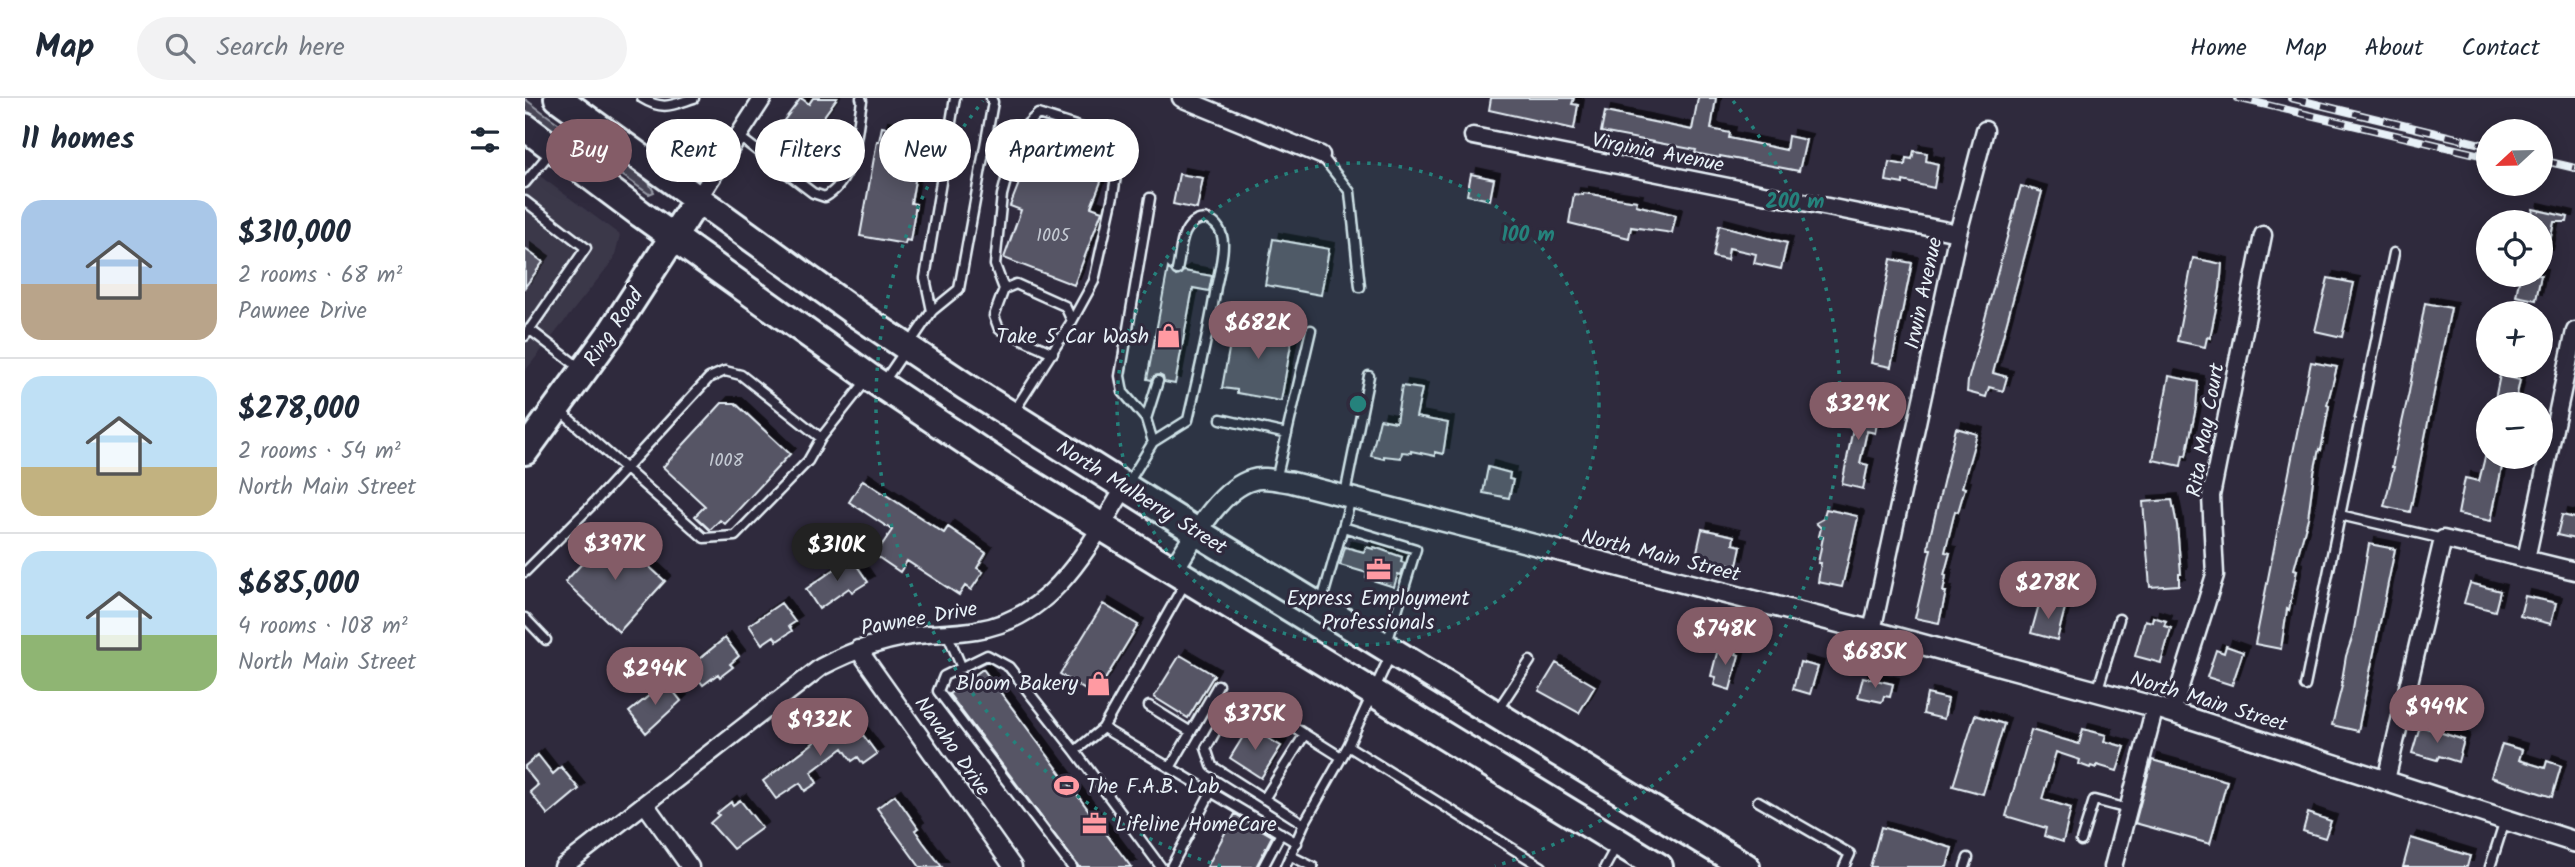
<!DOCTYPE html>
<meta charset="utf-8">
<style>
body{margin:0;font-family:Kalam,sans-serif;background:#f2f2f3;color:#1f2937;height:100vh;display:flex;flex-direction:column;font-size:26px;white-space:nowrap}
*{box-sizing:border-box;margin:0}
p{font-size:23px;color:#747a83}
.icon{flex:none;width:38px;height:38px;fill:none;stroke:currentColor;stroke-width:2;stroke-linecap:round;stroke-linejoin:round}
.map{position:relative;flex:1;overflow:hidden}
.drawer{display:flex;flex-direction:column;background:#fff;width:525px}
.drawer>*{flex:none}
.hud{position:absolute;left:21px;top:21px;width:665px;height:63px;display:flex;gap:14px}
.needle{width:46px;rotate:248deg}
.buttons{position:absolute;left:1951px;top:21px;display:grid;gap:14px}
.buttons a{display:grid;place-items:center;width:77px;height:77px;border-radius:50%;background:#fff;box-shadow:0 4px 18px #0003;font-size:35px}
.price{position:absolute;translate:-50% -60px;padding:0 16px;border-radius:24px;background:#845c67;color:#fff;font-size:23px;line-height:46px;filter:drop-shadow(0 2px 4px #0008)}
.price::after{content:'';position:absolute;left:50%;top:42px;width:21px;height:16px;margin-left:-10px;background:inherit;clip-path:polygon(0 0,100% 0,50% 100%)}
.price.active{background:#222;color:#fff}
ul{padding:0;list-style:none}
li{display:flex;align-items:center;gap:21px;height:175px;padding:0 21px}
li+li{border-top:2px solid #e0e1e3}
li span{display:grid;place-items:center;flex:none;width:196px;height:140px;border-radius:21px;color:#555}
li>.icon{margin-inline-start:auto}
span .icon{width:84px;height:84px;fill:#fffc;stroke-width:1}
li b{font-size:30px}
h2{display:flex;justify-content:space-between;align-items:center;height:84px;padding:0 21px;font-size:30px}
.chip{padding:0 24px;border-radius:32px;background:#fff;box-shadow:0 4px 18px #0003;font-size:24px;line-height:63px}
.chip.active{background:#845c67;color:#fff}
header{display:flex;align-items:center;gap:42px;box-sizing:border-box;height:98px;padding:0 35px;background:#fff;border-bottom:2px solid #e0e1e3}
header strong{font-size:33px}
nav{display:flex;gap:38px;margin-inline-start:auto;font-size:24px}
.search{width:490px;height:63px;background:#f2f2f3;display:flex;align-items:center;gap:18px;box-sizing:border-box;padding:0 24px;border-radius:38px;color:#747a83;font-size:26px}
main{display:flex;flex:1;min-height:0}
.map>svg:first-child{display:block}
</style>
<header>
<strong>Map</strong>
<div class="search"><svg class="icon" aria-label="search" viewBox="0 0 24 24"><circle cx="10" cy="10" r="6"/><path d="M15 15l6 6"/></svg>Search here</div>
<nav><a>Home</a><a>Map</a><a>About</a><a>Contact</a></nav>
</header>
<main>
<section class="drawer">
<h2>11 homes<svg class="icon" aria-label="filters" viewBox="0 0 24 24"><path d="M4 7h16M4 17h16"/><circle cx="9" cy="7" r="2"/><circle cx="15" cy="17" r="2"/></svg></h2>
<ul>
<li><span style="background:linear-gradient(#a9c7e8 60%,#b9a48a 0)"><svg class="icon" aria-label="home" viewBox="0 0 24 24"><path d="M3 11l9-7 9 7M6 9v11h12V9"/></svg></span><div><b>$310,000</b><p>2 rooms · 68 m²</p><p>Pawnee Drive</p></div></li>
<li><span style="background:linear-gradient(#bfe0f5 65%,#c2b280 0)"><svg class="icon" aria-label="home" viewBox="0 0 24 24"><path d="M3 11l9-7 9 7M6 9v11h12V9"/></svg></span><div><b>$278,000</b><p>2 rooms · 54 m²</p><p>North Main Street</p></div></li>
<li><span style="background:linear-gradient(#bfe0f5 60%,#8fb573 0)"><svg class="icon" aria-label="home" viewBox="0 0 24 24"><path d="M3 11l9-7 9 7M6 9v11h12V9"/></svg></span><div><b>$685,000</b><p>4 rooms · 108 m²</p><p>North Main Street</p></div></li>
</ul>
</section>
<div class="map">
<svg width="2050" height="769" viewBox="0 0 2050 769">
<defs>
<filter id="shadow"><feDropShadow dx="6" dy="-6" stdDeviation="0" flood-color="#0009"/></filter>
</defs>
<rect width="100%" height="100%" fill="#2f2a3d"/>
<filter id="ink" filterUnits="userSpaceOnUse"><feTurbulence type="fractalNoise" baseFrequency=".0143" numOctaves="2"/><feDisplacementMap in="SourceGraphic" scale="14" xChannelSelector="R" yChannelSelector="G"/><feConvolveMatrix kernelMatrix="1 2 1 2 8 2 1 2 1" color-interpolation-filters="sRGB"/></filter>
<g filter="url(#ink)">
<!-- built -->
<path fill="#3b3749" d="M0,67l95,70 -6,24 -89,112z"/>
<!-- green -->
<path fill="#464455" stroke="#979aa6" stroke-width="2" d="M0,1c12,9 24,18 36,26 29,18 78,33 93,67l-5,2 -70,-49 -30,-14 -24,-18z"/>
<!-- building -->
<path fill="#575565" stroke="#e8f1f8" stroke-width="2" filter="url(#shadow)" d="M276,0l8,6 4,-6h24l-26,36 19,14 -17,24 -29,-21 -5,-24z
M966,0h83l-2,6 6,1 -4,24 -85,-19z
M1173,0h18l-5,31 19,4 -1,5 57,12 2,-14 18,4 -7,31 -79,-15v2l-25,-5 1,-3 -95,-18 4,-20 87,18z
M357,29l39,7 -2,12 2,1 -10,56 5,1 -6,37 -4,-1 -1,4 -45,-8 17,-95h2z
M508,50l71,26 -13,33 11,4 -28,74 -70,-27 17,-48 -11,-4z
M1389,53l13,2 -1,8 12,3 -4,24 -31,-7v3l-17,-3 3,-19 16,3 1,-7 6,1z
M654,76l24,4 -6,31 -24,-5z
M946,76l23,5 -4,21 -23,-5z
M1496,88l21,6 -49,181 14,4 -4,14 -14,-4 -3,10 -19,-5 1,-11z
M1058,95l54,8 -1,4 40,10 -4,18 -41,-6 -2,11 -60,-15 5,-29 9,1z
M2008,111l35,8 -1,5h-13l-7,34 -6,-1v-33h-11z
M1194,127l68,18 -6,26 -27,-6 2,-9 -27,-6 -2,12 -14,-3z
M748,141l56,10 -8,46 -56,-10z
M0,151l18,13 -18,25z
M1668,160l29,6 -2,25 -10,49 -3,-1 -2,10 -28,-6z
M1366,161l21,4 -21,104 -20,-4z
M643,170l8,8 8,-5 28,5 -3,15 -16,-3 -18,96 -11,-2 -1,-5 -4,-2 -5,1 -2,4 -5,-1z
M1995,177h21l-5,25 -20,-4z
M1803,180l26,5 -12,54 -27,-6z
M1900,205l26,5 -41,204 -26,-6 10,-39h-2l17,-75z
M709,224l59,11 -12,68 -44,-8v-3l-15,-2z
M1786,264l26,5 -10,38 2,1 -8,44 -2,-1 -5,24 -6,45 -14,51 3,1 -8,40 -2,-1 -6,40 -26,-5z
M1975,277l20,5 -5,24h-21z
M1644,278l29,6 -2,26 -10,48 -3,-1 -2,11 -28,-6z
M877,288l20,3 -6,28 32,6 -5,31 -8,-2v4l-24,-5v2l-9,-1 -1,6 -17,-2v3l-13,-3 9,-37 16,3z
M197,305h13l55,51 -65,70 -5,-4 -10,10 -15,-14 10,-10 -42,-39z
M1329,306l26,5 -5,24 -8,-2 -7,32 8,2 -5,24 -21,-5 11,-56 -11,-2 3,-16 7,1z
M1431,330l21,6 -15,53 3,1 -7,24 -3,-1 -10,41 5,1 -6,22 2,1 -3,16h3l-7,31 -24,-5 16,-69h-3l1,-8z
M1960,359h19l-13,64 -33,-7 7,-36 14,3z
M963,369l22,6 -1,6 4,1 -4,18 -26,-5z
M338,382l81,53 4,-6 38,26 -9,15 6,4 -12,18 -6,-4 -6,9 -52,-34 -7,11 -25,-17 17,-25 -43,-28z
M1647,402l5,25 4,49h-2v11l-29,2 -7,-85z
M1301,411l31,7 1,2 -16,69 -24,-5 3,-19h-3l5,-26 -4,-1 2,-8 -5,-5 7,-4z
M2037,417l13,3v21l-18,-4z
M1177,431l32,7 -1,8 8,2 -4,20 -41,-10z
M86,434l54,49 -46,51 -54,-50z
M1844,446l26,5 -37,182 -26,-6 10,-39h-1l5,-30 7,-21z
M820,449l19,5 2,-5 7,2 1,-2 28,10 -1,5 4,1 -4,12 -3,-1 -4,13 -28,-9 1,-5 -27,-8z
M323,462h5l15,22 -16,10 -3,-4 -30,21 -13,-20z
M1945,485l30,8 -5,20 -31,-8z
M2000,498l31,7 -5,21 -31,-8z
M1515,503l25,7 -8,32 -26,-7z
M256,505l14,19 -6,4 3,5 -15,10 -3,-5 -12,8 -13,-19z
M578,506l35,21 -43,71 -35,-22z
M1628,519l13,4 -2,5 7,2 -10,35 -26,-7 10,-36 7,2z
M200,540l14,18 -9,8 3,3 -13,10 -2,-3 -15,11 -14,-18z
M1197,548l15,5 -1,3 3,1 -9,35 -16,-5 2,-8 -5,-1 7,-27 3,1z
M1701,548l17,6 -11,33 -25,-8 9,-27 8,3z
M655,557l34,20 -26,43 -34,-21z
M1275,564l18,5 -8,27 -17,-5z
M1031,565l39,23 -16,27 -40,-22z
M458,571l148,198h-52l-130,-173z
M1338,579l30,7 -3,13 -6,-1 -2,6 -24,-5z
M141,584l15,19 -35,32 -17,-21z
M1402,596l21,5 -4,20 -21,-5z
M1450,617l29,9 -21,70 -30,-8z
M324,618l28,38 -14,10 -5,-7 -6,4 -9,-13 -32,24 6,11 -12,8 -5,-8 -24,16 -13,-18z
M1895,628l44,14 -6,22 -19,-6 -2,4 -25,-7z
M724,629l32,19 -20,32 -31,-20z
M1558,631l23,6 -2,6 21,6 -8,24 -20,-6 -1,3 -5,-2 -1,2 -11,-4 1,-4 -24,-8 -14,47 29,9 -8,34 -19,-6 2,-8 -40,-12 25,-86 48,14z
M1977,646l20,6 -3,10 26,8 2,-7 14,5 -9,31 -61,-20z
M13,657l15,19 8,-7 18,22 -31,26 -18,-23 8,-7 -13,-16v-3z
M1627,662l75,21 -17,63 -75,-21z
M370,697l23,33 -3,2 8,12 19,25h-22l-43,-59z
M215,702l22,28 -29,21 -23,-26 9,-8 -2,-2 14,-11 2,3z
M1783,715l23,8 -6,17 -22,-7z
M710,716l37,22 -16,31h-49z
M1356,729l71,21 -5,19h-77z
M1886,740l59,18 -3,11h-64z"/>
<g fill="none" stroke-linecap="round" stroke-linejoin="round">
<defs>
<path id="service" d="M117,0c21,13 30,7 52,0
M213,38l75,57 12,4c31,-17 31,-64 37,-96l-1,-3
M796,57l29,37 10,95
M0,85l25,-30
M625,100l-30,178 3,16 23,27 7,23
M0,103l61,47 -61,88
M479,191l-9,-24 7,-70 17,-63 19,-18 69,22 8,10 4,10 -6,40 -19,85 -22,40
M407,213l-7,-33 30,-180
M4,231l51,39
M358,285l49,-72 27,-22 34,-187 -2,-4
M34,312l145,128 31,-2 73,-75 13,-23 45,-57
M488,315l59,-92 -7,-15 -49,-22 -12,5 -10,27 5,13 54,24
M621,321l12,-38
M696,321l66,15
M751,382l35,-150
M602,387l26,-43 35,-22c10,-44 21,-88 28,-133 3,-14 7,-29 7,-43 0,-25 -26,-35 -38,-11 -5,10 -5,26 -8,37
M820,396l24,-118
M1815,417l103,24
M818,429l73,22 -29,94
M0,474l66,-66 118,-128 16,-7 16,4 80,63
M660,485l-82,145 194,115
M796,506l30,-105
M0,520l21,22
M422,535l15,35
M1780,588l89,-433
M1572,594l22,-73
M624,608l42,26
M972,613l33,-50
M823,648l194,121
M550,653l86,116
M645,670l48,-83
M739,701l41,-65
M1233,703l92,53 -6,13
M779,726l-92,-58 -6,-18c14,-22 18,-43 46,-47l89,56
M1556,743l13,-41 34,9
M766,758l22,11
M547,769l-134,-176 6,-15 43,-21 22,12 66,84 28,-23
M646,769l40,-75
M738,769l18,-34
M760,769l19,-43 44,-78 42,-90
M1080,769l12,-22
M1440,769l3,-9
M1965,769l15,-47"/>
<path id="minor" d="M656,0l140,57
M948,38l485,97
M172,102l66,-102
M2001,461l49,-228
M1347,533l86,-398 27,-103
M333,551l155,218
M1647,614l43,-137 -4,-79 52,-261
M1861,682l57,-241 132,32
M120,706l45,63
M38,769l258,-200c34,-18 68,-30 107,-33 16,-1 32,-1 48,-4 77,-11 113,-84 149,-143
M1588,769l42,-160"/>
<path id="tertiary" d="M648,472c18,-28 46,-81 79,-90 11,-4 27,1 38,2l582,149 283,76 420,135"/>
<path id="primary" d="M33,0l299,216 108,72 232,146 549,335
M0,29l116,87 228,163 143,95 647,395
M0,353l86,-118 86,-133"/>
</defs>
<!-- service casing -->
<use href="#service" stroke="#e8f1f8" stroke-width="13"/>
<!-- minor casing -->
<use href="#minor" stroke="#e8f1f8" stroke-width="21"/>
<!-- tertiary casing -->
<use href="#tertiary" stroke="#e8f1f8" stroke-width="24"/>
<!-- primary casing -->
<use href="#primary" stroke="#e8f1f8" stroke-width="32"/>
<!-- service -->
<use href="#service" stroke="#2f2a3d" stroke-width="8"/>
<!-- minor -->
<use href="#minor" stroke="#2f2a3d" stroke-width="16"/>
<!-- tertiary -->
<use href="#tertiary" stroke="#2f2a3d" stroke-width="19"/>
<!-- primary -->
<use href="#primary" stroke="#2f2a3d" stroke-width="26"/>
<defs>
<path id="rail" d="M1712,0l252,59
M1766,0l198,48
M2016,62l34,8"/>
</defs>
<!-- rail casing -->
<use href="#rail" stroke="#e8f1f8" stroke-width="8"/>
<!-- rail -->
<use href="#rail" stroke="#2f2a3d" stroke-width="5" stroke-dasharray="16" stroke-linecap="butt"/>
</g>
</g>
<!-- distance rings -->
<circle cx="833" cy="306" r="241" fill="#25827c" fill-opacity=".12"/>
<g fill="none" stroke="#25827c" stroke-width="3.5" stroke-dasharray="3.5 7">
<circle cx="833" cy="306" r="241"/>
<path d="M696 768A482 482 0 0 1 458 3M1208 3A482 482 0 0 1 970 768"/>
</g>
<!-- icons -->
<defs>
<symbol id="shop-bare" viewBox="-9 -9 18 18"><path d="M-5-2.5h2.3a2.7 3.5 0 0 1 5.4 0H5L5.5 6h-11ZM-1.5-2.5h3a1.5 2.3 0 0 0-3 0Z" fill="#ff9aa2" stroke="#2f2a3d" stroke-width="2.5" paint-order="stroke"/></symbol>
<symbol id="office-bare" viewBox="-9 -9 18 18"><path d="M-6-3h4V-5.5h4V-3h4V5H-6ZM-1-4.5V-3h2v-1.5ZM-6 0V1H6V0Z" fill="#ff9aa2" stroke="#2f2a3d" stroke-width="2.5" paint-order="stroke"/></symbol>
<symbol id="stadium-bare" viewBox="-9 -9 18 18"><path d="M0-5a6.5 5 0 1 0 0 10a6.5 5 0 1 0 0-10ZM-3.5-1.8h7v3.6h-7Z" fill="#ff9aa2" stroke="#2f2a3d" stroke-width="2.5" paint-order="stroke"/></symbol>
</defs>
<g fill-rule="evenodd">
<use href="#shop-bare" x="626" y="220" width="35" height="35"/>
<use href="#office-bare" x="836" y="454" width="35" height="35"/>
<use href="#shop-bare" x="556" y="568" width="35" height="35"/>
<use href="#stadium-bare" x="524" y="670" width="35" height="35"/>
<use href="#office-bare" x="552" y="708" width="35" height="35"/>
</g>
<g text-anchor="middle" stroke-width="6" stroke-linejoin="round" paint-order="stroke">
<!-- number labels -->
<g font-size="18" fill="#c4cad3">
<text x="528" y="143">1005</text>
<text x="201" y="368">1008</text>
</g>
<!-- street labels -->
<g font-size="21" fill="#e8f1f8" stroke="#2f2a3d">
<text transform="translate(1133 54) rotate(11)" y="7">Virginia Avenue</text>
<text transform="translate(1398 195) rotate(-78)" y="7">Irwin Avenue</text>
<text transform="translate(88 229) rotate(-56)" y="7">Ring Road</text>
<text transform="translate(1680 332) rotate(-80)" y="7">Rita May Court</text>
<text transform="translate(617 399) rotate(32)" y="7">North Mulberry Street</text>
<text transform="translate(1136 457) rotate(14)" y="7">North Main Street</text>
<text transform="translate(394 520) rotate(-10)" y="7">Pawnee Drive</text>
<text transform="translate(1684 603) rotate(17)" y="7">North Main Street</text>
<text transform="translate(428 648) rotate(55)" y="7">Navaho Drive</text>
</g>
<!-- poi labels -->
<g font-size="21" fill="#e8f1f8" stroke="#2f2a3d" text-anchor="end">
<text x="624" y="245">Take 5 Car Wash</text>
<text x="853" y="507" text-anchor="middle">Express Employment<tspan x="853" dy="24">Professionals</tspan></text>
<text x="553" y="592">Bloom Bakery</text>
<text x="561" y="695" text-anchor="start">The F.A.B. Lab</text>
<text x="590" y="733" text-anchor="start">Lifeline HomeCare</text>
</g>
</g>
<circle cx="833" cy="306" r="10" fill="#25827c" stroke="#2f2a3d" stroke-width="3.5"/>
<g font-size="21" text-anchor="middle" font-weight="bold" fill="#25827c" stroke="#2f2a3d" stroke-width="6" stroke-linejoin="round" paint-order="stroke">
<text x="1270" y="110">200 m</text>
<text x="1003" y="143">100 m</text>
</g>
</svg>
<div class="buttons">
<a><svg class="needle" viewBox="-14 -14 28 28"><path d="M0-13l5 13h-10z" fill="#e53935"/><path d="M0 13l5-13h-10z" fill="#747a83"/></svg></a>
<a><svg class="icon" aria-label="locate" viewBox="0 0 24 24"><circle cx="12" cy="12" r="6"/><path d="M12 2v4M12 18v4M2 12h4M18 12h4"/></svg></a>
<a>+</a>
<a>−</a>
</div>
<b class="price" style="left:733px;top:263px">$682K</b>
<b class="price" style="left:1333px;top:344px">$329K</b>
<b class="price" style="left:90px;top:484px">$397K</b>
<b class="price active" style="left:312px;top:485px">$310K</b>
<b class="price" style="left:1523px;top:523px">$278K</b>
<b class="price" style="left:1200px;top:569px">$748K</b>
<b class="price" style="left:1350px;top:592px">$685K</b>
<b class="price" style="left:130px;top:609px">$294K</b>
<b class="price" style="left:1912px;top:647px">$949K</b>
<b class="price" style="left:730px;top:654px">$375K</b>
<b class="price" style="left:295px;top:660px">$932K</b>
<div class="hud">
<a class="chip active">Buy</a>
<a class="chip">Rent</a>
<a class="chip">Filters</a>
<a class="chip">New</a>
<a class="chip">Apartment</a>
</div>
</div>
</main>
